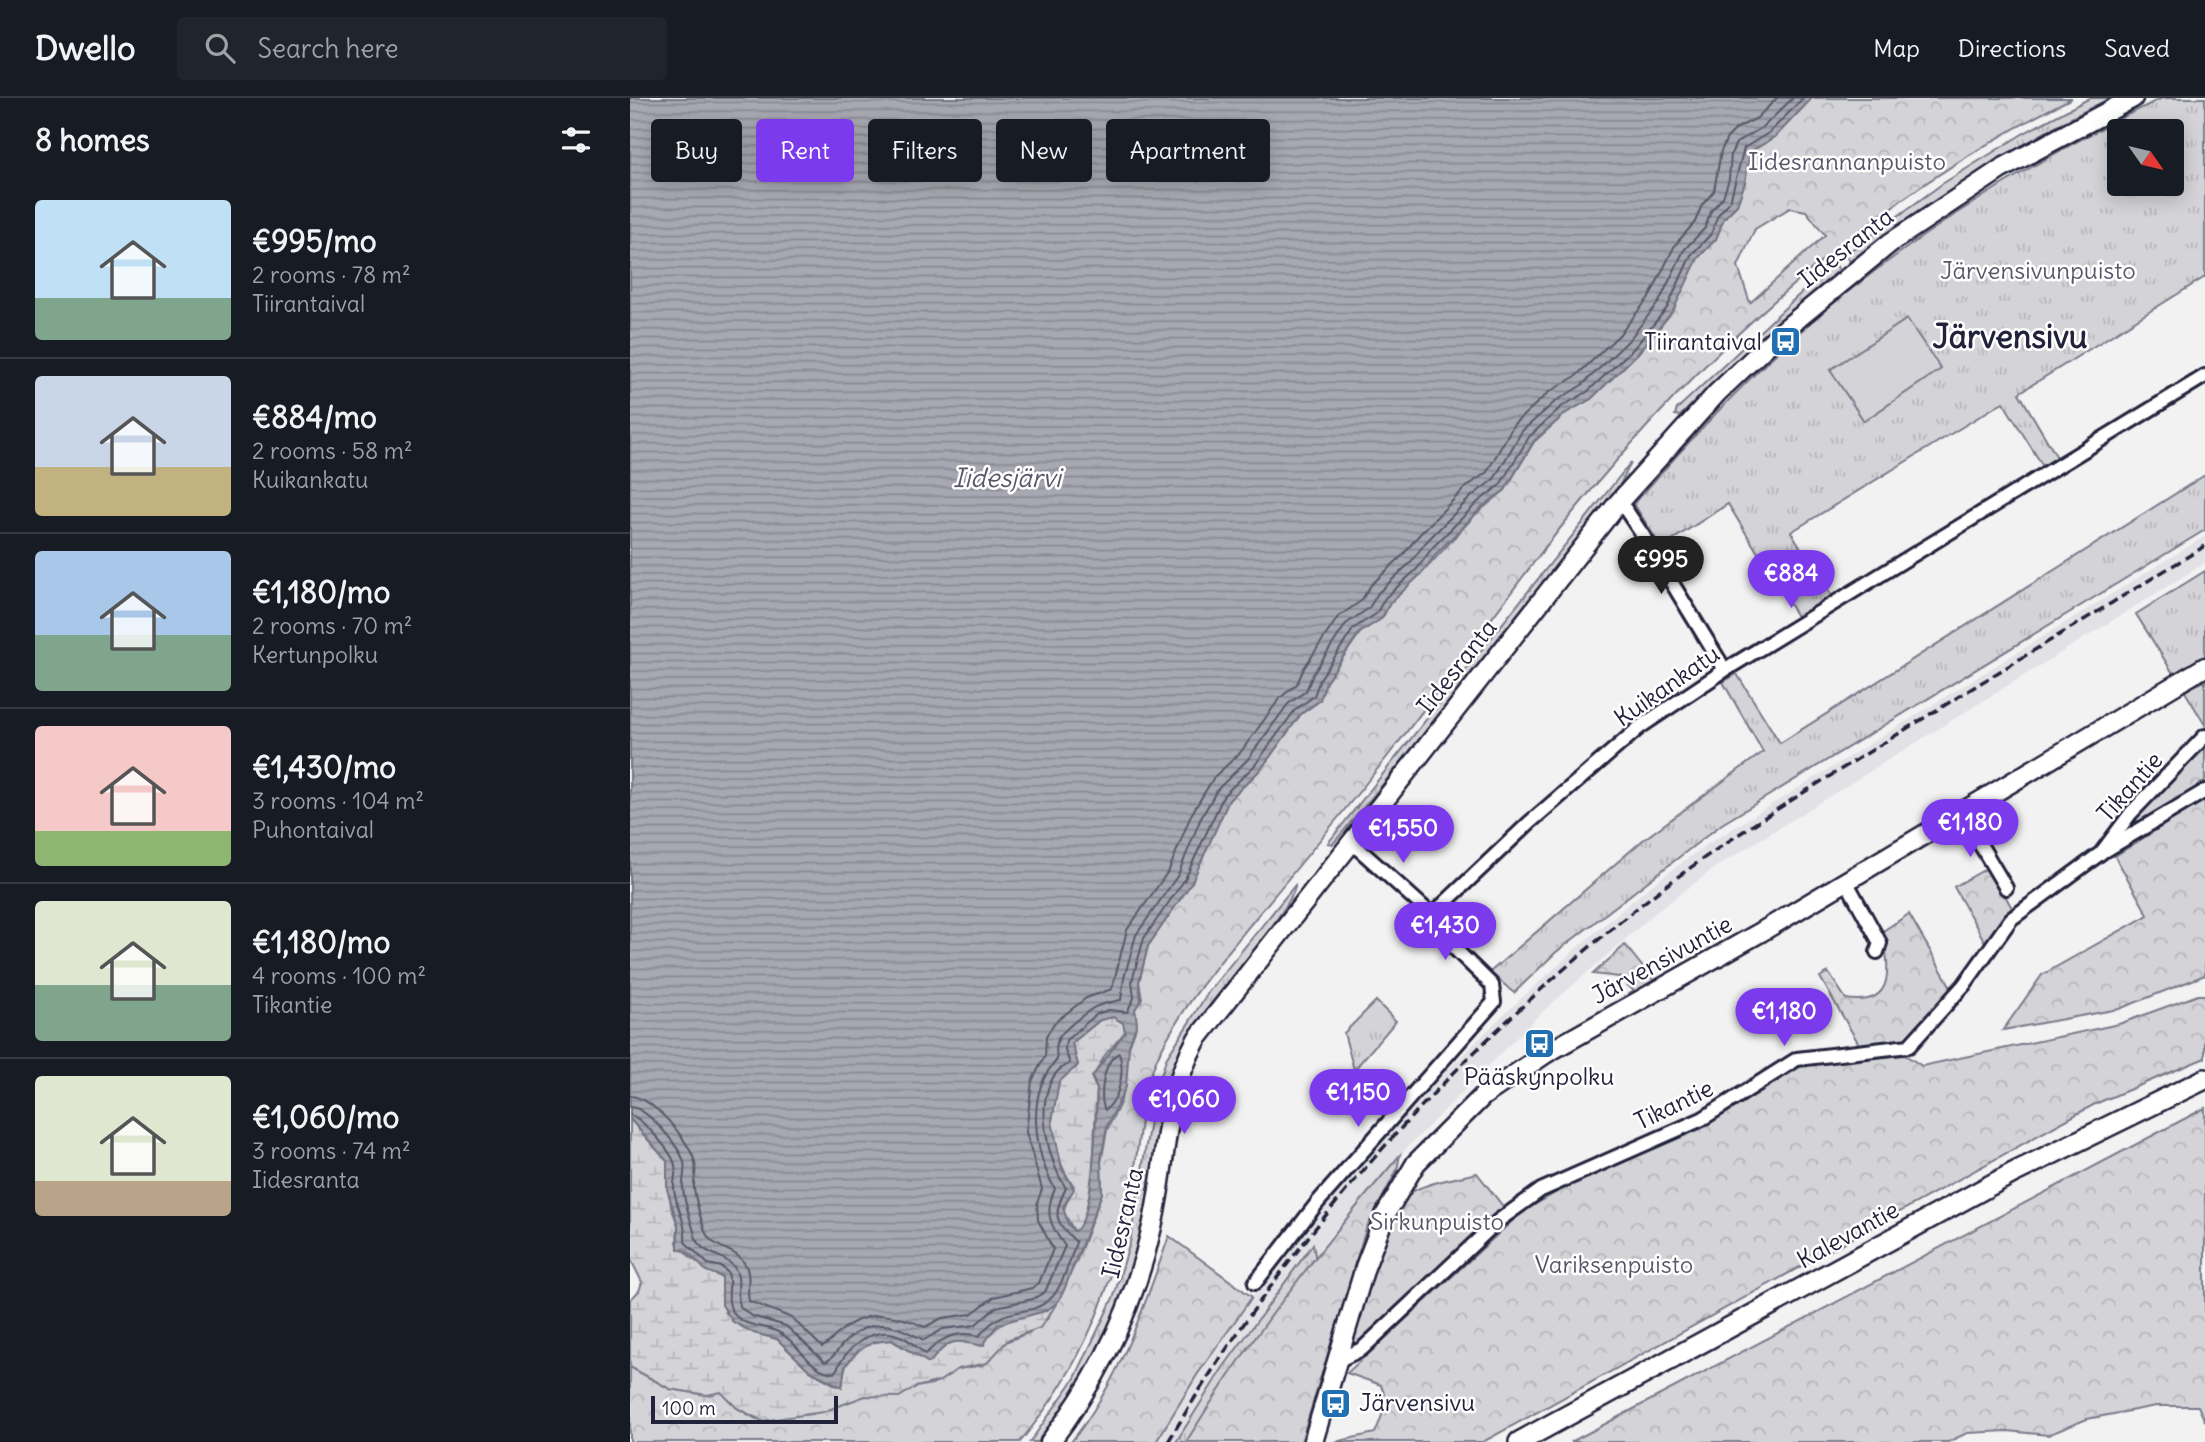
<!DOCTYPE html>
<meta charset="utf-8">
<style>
body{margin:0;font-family:Delius,sans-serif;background:#20242c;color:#f1f3f6;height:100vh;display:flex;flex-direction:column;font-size:26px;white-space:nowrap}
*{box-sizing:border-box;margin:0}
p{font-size:23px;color:#9ea1a6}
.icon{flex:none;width:38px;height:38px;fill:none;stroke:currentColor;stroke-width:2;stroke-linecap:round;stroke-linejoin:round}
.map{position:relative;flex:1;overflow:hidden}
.panel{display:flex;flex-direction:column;background:#171b24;width:630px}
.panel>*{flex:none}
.top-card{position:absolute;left:21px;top:21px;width:665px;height:63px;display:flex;gap:14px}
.needle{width:46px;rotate:124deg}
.tools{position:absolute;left:1477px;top:21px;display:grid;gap:14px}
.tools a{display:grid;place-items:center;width:77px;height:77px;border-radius:7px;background:#171b24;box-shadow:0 4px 18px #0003;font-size:35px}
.scale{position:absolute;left:21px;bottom:18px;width:187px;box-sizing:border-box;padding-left:7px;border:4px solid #22223b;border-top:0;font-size:19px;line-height:24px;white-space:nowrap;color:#22223b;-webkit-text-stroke:5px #fff;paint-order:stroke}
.price{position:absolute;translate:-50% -60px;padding:0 16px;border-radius:24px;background:#7c3aed;color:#fff;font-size:23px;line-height:46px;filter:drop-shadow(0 2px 4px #0008)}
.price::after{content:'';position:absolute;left:50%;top:42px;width:21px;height:16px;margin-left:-10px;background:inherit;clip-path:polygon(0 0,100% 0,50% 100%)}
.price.current{background:#222;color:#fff}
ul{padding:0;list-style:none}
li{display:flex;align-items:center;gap:21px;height:175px;padding:0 35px}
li+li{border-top:2px solid #363941}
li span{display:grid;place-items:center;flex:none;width:196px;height:140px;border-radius:7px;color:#555}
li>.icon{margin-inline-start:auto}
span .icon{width:84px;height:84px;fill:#fffc;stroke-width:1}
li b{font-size:30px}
h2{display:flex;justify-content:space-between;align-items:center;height:84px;padding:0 35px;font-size:30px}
.pill{padding:0 24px;border-radius:7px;background:#171b24;box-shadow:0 4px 18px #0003;font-size:24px;line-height:63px}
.pill.current{background:#7c3aed;color:#fff}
header{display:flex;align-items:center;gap:42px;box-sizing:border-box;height:98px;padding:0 35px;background:#171b24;border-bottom:2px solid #363941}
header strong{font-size:33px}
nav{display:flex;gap:38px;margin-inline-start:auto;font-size:24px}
.search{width:490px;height:63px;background:#20242c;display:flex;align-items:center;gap:18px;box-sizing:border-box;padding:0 24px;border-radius:7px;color:#9ea1a6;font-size:26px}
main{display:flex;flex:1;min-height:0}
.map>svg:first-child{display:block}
</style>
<header>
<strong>Dwello</strong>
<div class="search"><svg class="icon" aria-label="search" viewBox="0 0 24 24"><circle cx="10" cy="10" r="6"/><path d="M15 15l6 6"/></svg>Search here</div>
<nav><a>Map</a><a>Directions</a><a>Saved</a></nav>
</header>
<main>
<section class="panel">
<h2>8 homes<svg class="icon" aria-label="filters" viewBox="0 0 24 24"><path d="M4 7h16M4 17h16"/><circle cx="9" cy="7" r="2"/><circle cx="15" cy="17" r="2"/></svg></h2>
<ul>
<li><span style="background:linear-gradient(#bfe0f5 70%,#7fa58c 0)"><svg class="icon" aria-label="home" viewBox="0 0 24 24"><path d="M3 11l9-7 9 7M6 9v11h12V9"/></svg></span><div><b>€995/mo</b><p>2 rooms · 78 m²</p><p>Tiirantaival</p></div></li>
<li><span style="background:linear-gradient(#c9d6e8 65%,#c2b280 0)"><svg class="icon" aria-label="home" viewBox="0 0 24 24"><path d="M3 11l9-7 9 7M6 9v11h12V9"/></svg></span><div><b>€884/mo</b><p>2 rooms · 58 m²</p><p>Kuikankatu</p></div></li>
<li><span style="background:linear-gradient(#a9c7e8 60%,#7fa58c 0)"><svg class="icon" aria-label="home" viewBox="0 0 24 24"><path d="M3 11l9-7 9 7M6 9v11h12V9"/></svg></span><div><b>€1,180/mo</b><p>2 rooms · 70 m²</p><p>Kertunpolku</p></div></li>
<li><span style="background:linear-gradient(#f6c9c9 75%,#8fb573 0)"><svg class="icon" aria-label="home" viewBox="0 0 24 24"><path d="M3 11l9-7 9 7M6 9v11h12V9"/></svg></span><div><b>€1,430/mo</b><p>3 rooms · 104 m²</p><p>Puhontaival</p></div></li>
<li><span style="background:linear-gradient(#dfe7d0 60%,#7fa58c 0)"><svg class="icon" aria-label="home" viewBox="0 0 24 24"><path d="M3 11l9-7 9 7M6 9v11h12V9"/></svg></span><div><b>€1,180/mo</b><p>4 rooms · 100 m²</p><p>Tikantie</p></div></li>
<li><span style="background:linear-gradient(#dfe7d0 75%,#b9a48a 0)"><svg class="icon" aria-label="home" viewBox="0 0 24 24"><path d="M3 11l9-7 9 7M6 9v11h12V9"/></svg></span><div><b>€1,060/mo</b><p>3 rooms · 74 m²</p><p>Iidesranta</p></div></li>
</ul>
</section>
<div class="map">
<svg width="1575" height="1344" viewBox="0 0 1575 1344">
<defs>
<pattern id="grass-tufts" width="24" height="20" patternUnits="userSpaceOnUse" patternTransform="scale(1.75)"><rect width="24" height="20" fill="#d3d3d8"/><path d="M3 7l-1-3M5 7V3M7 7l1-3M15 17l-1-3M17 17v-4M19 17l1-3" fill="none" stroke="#b5b5ba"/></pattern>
<pattern id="forest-crowns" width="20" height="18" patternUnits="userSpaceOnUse" patternTransform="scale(1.75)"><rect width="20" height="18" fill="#d3d3d8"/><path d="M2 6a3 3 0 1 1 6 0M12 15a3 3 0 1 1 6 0" fill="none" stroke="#b5b5ba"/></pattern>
<pattern id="wetland-marsh" width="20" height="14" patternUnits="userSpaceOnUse" patternTransform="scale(1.75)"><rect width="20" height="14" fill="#d3d3d8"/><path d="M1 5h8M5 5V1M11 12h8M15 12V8" fill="none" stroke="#b5b5ba"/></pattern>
<pattern id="water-rules" width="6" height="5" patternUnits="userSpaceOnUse" patternTransform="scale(1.75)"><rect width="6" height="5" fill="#a8a8b2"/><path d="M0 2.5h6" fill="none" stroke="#888892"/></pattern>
</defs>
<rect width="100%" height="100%" fill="#f2f2f3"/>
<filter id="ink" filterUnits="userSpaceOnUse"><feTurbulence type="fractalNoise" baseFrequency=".0143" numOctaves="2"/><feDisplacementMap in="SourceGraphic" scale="14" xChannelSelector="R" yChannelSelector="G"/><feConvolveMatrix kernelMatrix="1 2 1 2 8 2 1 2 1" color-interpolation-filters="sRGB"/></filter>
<g filter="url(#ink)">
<!-- built -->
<path fill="#e2e2e6" d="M1575,438v27l-489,304 -60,45 -118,104 -138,139 -72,84 -142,203h-30l41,-67 55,-78 141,-173 110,-109 77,-70 69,-58 54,-40z"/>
<!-- grass -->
<path fill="url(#grass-tufts)" stroke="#7a7a8a" stroke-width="2" fill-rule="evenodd" d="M1460,0h21c-93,44 -177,103 -261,163l-6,-6 98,-71 82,-51z
M1532,0h43v179l-186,116 39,66 -14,9 -41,-66 -212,130 41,65 -34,21 -70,-114 -67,43 -27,-43c65,-75 134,-149 211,-210 98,-78 204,-142 317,-196zM1489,33h53v53h-53z
M1204,164l5,8 -67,58 -92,88 -5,-1 2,-6z
M1001,364l-10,21c-92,123 -189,243 -288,361l-5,-1z
M1575,377v55l-483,294 -167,129 -41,40 -24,-21 153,-132 120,-88 -40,-70 14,-8 43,69z
M1575,473v88l-29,19 -40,-64z
M1575,583v44l-21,-35z
M665,787c3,15 -74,105 -88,124 -57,78 -47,142 -68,231 -17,73 -54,143 -101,202h-8l45,-64 39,-82 16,-54 23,-139 13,-44 43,-68z
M746,903l20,20 -42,49 -10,-37z
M683,1146l4,23 -112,175h-29l46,-73z"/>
<!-- forest -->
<path fill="url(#forest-crowns)" stroke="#7a7a8a" stroke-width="2" fill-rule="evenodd" d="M1182,0h260c-195,97 -361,245 -498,413 -65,80 -123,166 -187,246 -42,53 -85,105 -128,157 -35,43 -73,87 -98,136 -21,41 -21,92 -29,137 -18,100 -47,176 -112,255h-390v-75l40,22 37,6 14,-3 16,16 19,11 56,-5 53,-18 67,-12 26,-15 25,-4 20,-22 28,-11 17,-14 29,-58 25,-67 -1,-30 6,-33 14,-29 8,-55 7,-19 -1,-18 7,-11 -3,-16 9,-36 38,-55 43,-91 32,-31 40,-55 17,-12 8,-20 34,-49 24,-18 6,-12 32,-30 53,-58 30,-25 29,-48 32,-29 25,-14 47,-46 33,-40 27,-55 18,-19 8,-21 13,-13 8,-23 5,-30 25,-15zM1160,110l16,3 19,24 -75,68 -12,-37 17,-37z
M1575,647v41l-58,35h-12l1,-4z
M1575,701v176l-86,34 -116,21 39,-55 106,-60 -33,-59z
M1359,769l23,41 -26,36 -32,-57z
M1279,816l43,75 -42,49 -12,6 -38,2 -40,-69 8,-5 18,27c52,8 42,-33 37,-68z
M995,847l32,40 -8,-1 -14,8 -16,-15 -26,-3z
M1568,897h7v63l-110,46 -612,338h-148l40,-9c7,-17 14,-30 6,-48l-34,-12 175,-161 58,-33 120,-50 105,-65 100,-9 17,11 197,-42z
M1575,1010v313l-7,-15h-42l-69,13 -39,16 -40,-4 -41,2 -19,9h-377z
M770,1057l-3,15 -31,59 -65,213h-115c63,-103 136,-196 214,-287z
M847,1075l28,36 -145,133 -8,1 -1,-6c9,-28 38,-135 64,-147 18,-9 42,-12 62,-17z
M539,1138l83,61 -55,78 -41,67h-85c48,-60 73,-134 98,-206z"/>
<!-- wetland -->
<path fill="url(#wetland-marsh)" stroke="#7a7a8a" stroke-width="2" d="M483,919l11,6 1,9 -20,23 -13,24 5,10c-4,36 1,113 -19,142h-4l-11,-20 11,-25c-20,-23 -32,-81 -13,-108 5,-6 13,-7 17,-13l-6,-22 28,-23z
M0,1021l37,42 4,46 7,18 -1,18 14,15 31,20 3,34 29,21 23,6 33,32 27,15 6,-2c-2,-27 23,-44 48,-44l38,23c11,-12 19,-24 38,-23 8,1 9,6 17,5 13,-32 47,-25 73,-42l-17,25 -31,11 -22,24 -29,6 -18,12 -24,6 -17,10 -34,-1 -42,16 -61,9 -25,-13 -16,-16 -14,3 -37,-6 -40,-22v-67l9,-9 3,-9 -12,-24z"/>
<!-- pitch -->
<path fill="#d3d3d8" stroke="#7a7a8a" stroke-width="2" d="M1277,221l34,50 -77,52 -34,-51z"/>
<!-- water -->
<path fill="url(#water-rules)" stroke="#727282" stroke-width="2" fill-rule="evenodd" d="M0,0h1182l-37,39 -25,15 -5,30 -8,23 -13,13 -8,21 -18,19 -25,53 -35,42 -47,46 -25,14 -32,28 -29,49 -23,17 -45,46 -15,20 -32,30 -9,16 -22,14 -33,49 -6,18 -19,14 -40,55 -32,31 -37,82 -44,64 -9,36 2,19 -6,8 2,14 -8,23 -3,41 -19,39 -6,33 1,34 -38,97 -7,13 -12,8 -47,13 -16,22c-31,-7 -31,-8 -53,17l-37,-23 -18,2 -16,9 -13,15 -3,21 -32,-16 -33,-32 -23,-6 -21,-11 -11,-17v-28l-16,-6 -18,-19 -10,-3v-24l-11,-36v-28l-37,-42zM483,919l10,6 2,9 -33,45 5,12c-1,23 -2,135 -23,142l-6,-7 -5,-17 11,-18 -12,-20 -10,-48 7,-39 19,-17 -6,-22 28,-23z"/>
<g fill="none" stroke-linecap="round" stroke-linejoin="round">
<!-- shore -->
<path stroke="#58586b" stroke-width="2" d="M489,955c6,16 1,47 -14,57 -7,-13 -1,-51 14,-57z
M0,998c23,1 60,45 65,67 2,9 -2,18 -1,26 2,13 7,30 11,42 7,19 30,16 40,33 7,12 1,25 4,37l43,17 30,29c8,-3 13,-12 20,-17 28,-22 54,-16 83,-3l17,-9 29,-4 23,-17 38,-9 7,-5 14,-34 -15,-29 -1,-17 5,-14 -16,-57 6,-51 13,-25 1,-19 8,-14 32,-25 26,-9 15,-59 42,-60 22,-55 23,-38 26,-24 40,-55 17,-14 7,-16 34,-51 23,-16 10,-16 31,-29 17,-21 46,-47 22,-16 27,-48 35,-32 27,-16 44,-42 30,-38 25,-51 20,-23 7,-17 12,-14 7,-40 6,-13 10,-10 20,-10 20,-20
M0,1009c17,0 49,39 54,55 2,9 -2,17 -1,26 1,15 8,32 12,47 4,20 28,18 39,32 9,12 0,28 7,41l11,8 34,10 39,36c7,-2 13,-13 19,-19 28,-29 51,-18 80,-3l19,-11 32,-4 21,-18 37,-8 12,-7 20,-46c-15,-20 -21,-34 -10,-57 -21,-37 -30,-97 2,-129 -3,-21 2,-25 16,-37 21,-17 22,-18 48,-23l3,-22 12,-43 42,-60 22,-55 17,-30 31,-31 40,-55 18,-13 7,-17 33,-50 23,-16 9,-15 32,-30 16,-21 46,-46 22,-17 28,-48 34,-30 26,-16 46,-44 31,-39 25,-52 21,-22 6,-17 12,-14 6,-18 2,-25 5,-11 27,-16 30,-29
M0,1017c11,2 40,35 44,47 4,9 -1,17 0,27 2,19 13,33 11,53l23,22 14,3 6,6c4,12 -3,26 4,38 10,17 32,13 48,22 21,11 28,38 55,40 11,-26 39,-51 69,-35 9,4 14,12 22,16 14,-16 32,-24 53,-18 29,-36 47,-15 72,-38 10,-8 21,-43 25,-56 -21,-21 -24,-26 -10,-54 -18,-26 -33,-87 -9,-116 3,-4 9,-6 13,-9l-5,-12 1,-11 31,-26 11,-4 19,2 7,-14 -2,-17 12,-43 41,-59 39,-84 31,-30 40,-55 19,-14 6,-17 34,-51 22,-14 9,-16 32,-29 15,-21 46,-46 22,-17 29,-48 32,-30 26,-15 47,-44 33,-40 24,-53 20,-21 7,-19 12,-14 14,-53 26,-16 33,-34"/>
<defs>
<path id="street" d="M988,405l8,7 18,27 81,133
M1331,714l45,76
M1476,752l99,-59
M1216,783l34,62 -3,9
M802,817l97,-92 111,-96 85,-57 480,-294
M625,1185l63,-81 176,-200 -2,-17 -44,-43 -16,-27 -82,-74
M707,1263l25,-12 136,-128 43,-31 161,-71 95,-60 112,-13 55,-61 47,-66 90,-66 30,-40 74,-77"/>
<path id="secondary" d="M420,1344c49,-64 83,-133 101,-211 17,-69 10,-127 46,-192l421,-536 99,-110 62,-59 111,-91 111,-74 132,-71
M683,1344l52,-175 20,-52 31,-52 67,-67 62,-42 216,-122 444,-265"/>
<path id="primary" d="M889,1344l494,-269 192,-94"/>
</defs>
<!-- street casing -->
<use href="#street" stroke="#22223b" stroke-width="18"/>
<!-- secondary casing -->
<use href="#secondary" stroke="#22223b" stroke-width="23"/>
<!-- primary casing -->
<use href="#primary" stroke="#22223b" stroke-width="24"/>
<!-- street -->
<use href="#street" stroke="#fff" stroke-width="12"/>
<!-- secondary -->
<use href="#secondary" stroke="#fff" stroke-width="18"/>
<!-- primary -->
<use href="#primary" stroke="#fff" stroke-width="19"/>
<!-- rail -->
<path stroke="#22223b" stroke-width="3.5" stroke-dasharray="10 5" stroke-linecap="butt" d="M538,1344c124,-211 291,-394 483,-545 75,-58 158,-108 239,-158 105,-65 210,-129 315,-193"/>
</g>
</g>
<!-- icons -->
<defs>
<symbol id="bus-square" viewBox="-11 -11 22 22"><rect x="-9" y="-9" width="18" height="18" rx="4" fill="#1f6fb2" stroke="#fff"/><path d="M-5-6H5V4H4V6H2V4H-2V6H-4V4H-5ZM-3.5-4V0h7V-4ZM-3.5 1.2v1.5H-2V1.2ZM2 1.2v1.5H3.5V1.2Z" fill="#fff"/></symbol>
</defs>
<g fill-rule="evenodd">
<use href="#bus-square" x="1138" y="226" width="35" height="35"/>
<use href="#bus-square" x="892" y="928" width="35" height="35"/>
<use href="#bus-square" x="688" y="1288" width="35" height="35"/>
</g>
<g text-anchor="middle" stroke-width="5" stroke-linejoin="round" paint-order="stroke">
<!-- park labels -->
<g font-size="24" fill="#57576a" stroke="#fff">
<text x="1217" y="72">Iidesrannanpuisto</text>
<text x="1408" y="181">Järvensivunpuisto</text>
<text x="807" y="1132">Sirkunpuisto</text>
<text x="984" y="1175">Variksenpuisto</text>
</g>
<!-- street labels -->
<g font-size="24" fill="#22223b" stroke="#fff">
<text transform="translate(1216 150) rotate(-38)" y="8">Iidesranta</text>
<text transform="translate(827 569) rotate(-52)" y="8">Iidesranta</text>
<text transform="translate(1037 588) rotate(-35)" y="8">Kuikankatu</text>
<text transform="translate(1500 689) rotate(-48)" y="8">Tikantie</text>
<text transform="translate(1032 862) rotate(-29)" y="8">Järvensivuntie</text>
<text transform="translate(1044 1007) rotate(-26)" y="8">Tikantie</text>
<text transform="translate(493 1125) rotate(-77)" y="8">Iidesranta</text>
<text transform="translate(1218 1137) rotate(-29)" y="8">Kalevantie</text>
</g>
<!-- poi labels -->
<g font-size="24" fill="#22223b" stroke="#fff" text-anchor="end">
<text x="1132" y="252">Tiirantaival</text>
<text x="909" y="987" text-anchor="middle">Pääskynpolku</text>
<text x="729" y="1313" text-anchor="start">Järvensivu</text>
</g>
<!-- water labels -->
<g font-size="26" font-style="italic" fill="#58586b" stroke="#fff">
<text x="377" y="389">Iidesjärvi</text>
</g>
<!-- district labels -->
<g font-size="32" font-weight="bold" fill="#22223b" stroke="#fff">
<text x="1380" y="250">Järvensivu</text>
</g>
</g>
</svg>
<div class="tools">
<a><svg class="needle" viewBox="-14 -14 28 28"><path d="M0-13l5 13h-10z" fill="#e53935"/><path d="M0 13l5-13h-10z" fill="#9ea1a6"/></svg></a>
</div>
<div class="scale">100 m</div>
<b class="price current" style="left:1031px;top:498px">€995</b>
<b class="price" style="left:1161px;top:512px">€884</b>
<b class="price" style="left:1340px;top:761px">€1,180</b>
<b class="price" style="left:773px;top:767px">€1,550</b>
<b class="price" style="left:815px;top:864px">€1,430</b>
<b class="price" style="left:1154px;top:950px">€1,180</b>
<b class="price" style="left:728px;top:1031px">€1,150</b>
<b class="price" style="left:554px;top:1038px">€1,060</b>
<div class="top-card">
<a class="pill">Buy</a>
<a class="pill current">Rent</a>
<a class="pill">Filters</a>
<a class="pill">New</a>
<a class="pill">Apartment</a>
</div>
</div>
</main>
